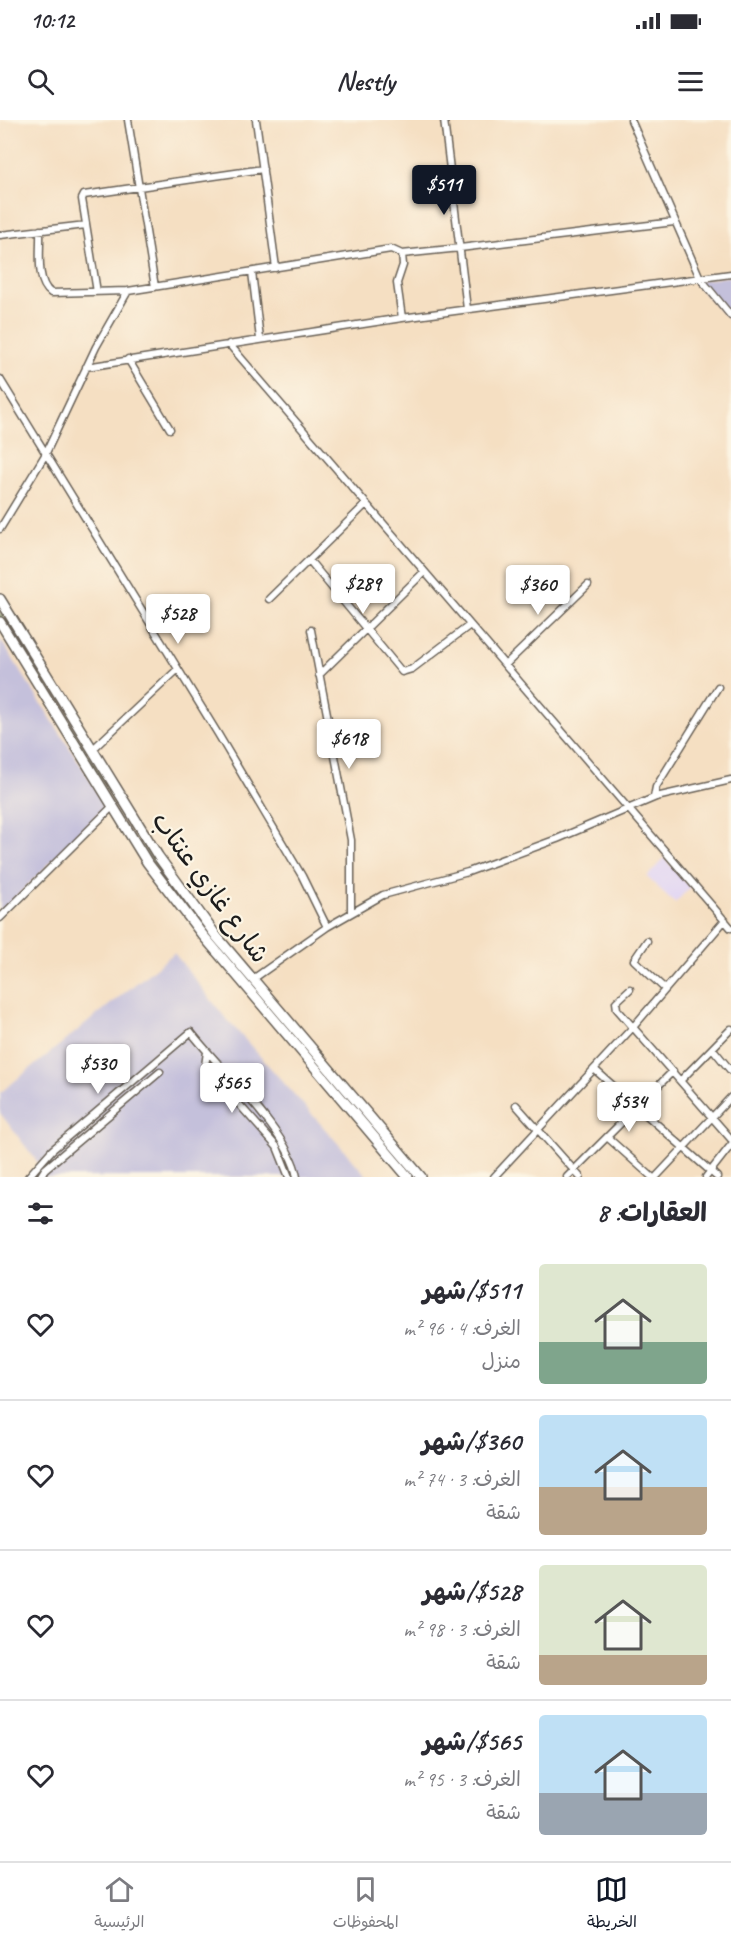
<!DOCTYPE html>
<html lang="ar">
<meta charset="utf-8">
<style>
body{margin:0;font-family:Caveat,"Playpen Sans Arabic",sans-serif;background:#f7f7f7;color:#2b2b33;direction:rtl;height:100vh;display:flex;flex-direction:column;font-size:22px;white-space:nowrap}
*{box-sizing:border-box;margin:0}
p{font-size:20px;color:#7c7c81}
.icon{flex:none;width:33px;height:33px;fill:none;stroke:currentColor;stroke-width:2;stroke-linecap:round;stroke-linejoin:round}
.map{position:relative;height:1057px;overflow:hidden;direction:ltr}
.panel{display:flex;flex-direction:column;background:#fff;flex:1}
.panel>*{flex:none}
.price{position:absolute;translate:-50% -51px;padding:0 14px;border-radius:6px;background:#fff;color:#222;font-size:20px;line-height:39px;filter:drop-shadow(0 2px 3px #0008)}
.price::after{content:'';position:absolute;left:50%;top:36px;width:18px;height:14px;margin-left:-9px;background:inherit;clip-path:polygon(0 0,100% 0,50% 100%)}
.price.current{background:#111827;color:#fff}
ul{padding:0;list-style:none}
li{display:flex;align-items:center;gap:18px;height:150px;padding:0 24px}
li+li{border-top:2px solid #e1e1e2}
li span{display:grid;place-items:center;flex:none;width:168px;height:120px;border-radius:6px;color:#555}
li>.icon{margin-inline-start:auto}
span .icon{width:72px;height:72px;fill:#fffc;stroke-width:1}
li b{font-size:26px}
h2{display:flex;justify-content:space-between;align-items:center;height:72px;padding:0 24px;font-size:26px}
.status{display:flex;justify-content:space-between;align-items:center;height:42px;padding:0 30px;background:#fff;direction:ltr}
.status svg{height:16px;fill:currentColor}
header{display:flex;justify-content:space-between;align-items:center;height:78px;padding:0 24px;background:#fff;font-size:27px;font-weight:700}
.tab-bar{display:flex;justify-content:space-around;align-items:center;height:84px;border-top:2px solid #e1e1e2;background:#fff;font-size:16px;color:#7c7c81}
.tab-bar a{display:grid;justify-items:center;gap:3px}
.tab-bar .current{color:#111827}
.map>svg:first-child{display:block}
</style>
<div class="status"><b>10:12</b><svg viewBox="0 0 49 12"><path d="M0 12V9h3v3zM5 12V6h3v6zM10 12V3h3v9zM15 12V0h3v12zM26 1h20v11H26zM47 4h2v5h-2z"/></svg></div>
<header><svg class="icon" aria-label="menu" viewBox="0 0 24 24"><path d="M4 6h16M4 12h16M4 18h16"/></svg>Nestly<svg class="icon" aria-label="search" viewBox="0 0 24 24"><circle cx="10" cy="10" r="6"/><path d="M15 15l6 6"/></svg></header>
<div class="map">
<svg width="731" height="1057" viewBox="0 0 731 1057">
<rect width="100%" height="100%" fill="#fcf5e5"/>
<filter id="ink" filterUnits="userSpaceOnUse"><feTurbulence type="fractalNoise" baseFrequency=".0167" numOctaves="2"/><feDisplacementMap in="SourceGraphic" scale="12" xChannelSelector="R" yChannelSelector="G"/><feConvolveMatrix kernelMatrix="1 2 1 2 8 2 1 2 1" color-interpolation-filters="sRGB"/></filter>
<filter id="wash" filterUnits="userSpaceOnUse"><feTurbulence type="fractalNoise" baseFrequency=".008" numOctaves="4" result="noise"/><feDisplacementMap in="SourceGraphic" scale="24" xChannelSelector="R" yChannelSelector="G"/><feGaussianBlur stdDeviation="1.35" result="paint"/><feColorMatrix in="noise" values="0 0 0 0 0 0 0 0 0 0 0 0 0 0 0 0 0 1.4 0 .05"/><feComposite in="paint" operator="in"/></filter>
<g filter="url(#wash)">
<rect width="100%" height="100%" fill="#f5dfc2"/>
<!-- built -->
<path fill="#e0d4f4" d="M664,738l26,29 -15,16 -28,-26z"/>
<!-- industrial -->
<path fill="#c4c0db" d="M731,156v46l-38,-41z
M0,519l107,167 -107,107z
M174,833l50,63 144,161h-336l7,-13 -39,-51v-20z"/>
<!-- green -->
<path fill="#8bc57a" stroke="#54704b" stroke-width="1.5" d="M0,492l164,265 193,233 -104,-119 -92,-115 -161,-260z"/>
</g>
<g filter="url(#ink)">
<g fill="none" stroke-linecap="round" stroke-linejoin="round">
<defs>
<path id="minor" d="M128,0l27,167
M256,0l20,148
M444,0l23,189
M631,0l69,158 31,38
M40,110c1,18 -5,52 11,63l77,-2 263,-42 11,5 58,-6 214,-26
M0,115l86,-10
M252,152l8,67
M97,172l-15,-93 2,-4 179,-26
M402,198l-5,-35 6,-18 -1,-11
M229,224l502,584
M128,239l42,70
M86,247l316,-49 329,-44
M0,259l218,355 84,142 25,51
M0,409l45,-74 51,-108 32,-56
M309,440l93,112 10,-3 58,-44
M269,479l97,-95
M311,510l40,210v73
M505,545l83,-80
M319,555l105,-103
M92,630l86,-81
M654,677l2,-10 62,-100
M0,798l113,-112
M647,821l-13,19 31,29
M253,859l74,-52 56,-32 85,-23 89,-33 99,-42 75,-17
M630,869l-14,13 1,7 114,130
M713,929l18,22
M207,932l-2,14 72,81 12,30
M594,949l123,108
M681,960l50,-51
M516,985l64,72
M607,1017l45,40
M28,1057l24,-27 139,-118c29,38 98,99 106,145
M40,1057l5,-8 115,-97
M494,1057l140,-151 91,-106
M567,1057l106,-106
M656,1057l75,-80
M706,1057l25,-32"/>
<path id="trunk" d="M0,479l158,257 59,81 204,240
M0,502l147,240 54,71 207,244"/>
</defs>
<!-- minor casing -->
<use href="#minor" stroke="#686056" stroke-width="9"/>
<!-- trunk casing -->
<use href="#trunk" stroke="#686056" stroke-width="12"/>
<!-- minor -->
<use href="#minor" stroke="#fff" stroke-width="6"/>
<!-- trunk -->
<use href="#trunk" stroke="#fff" stroke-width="9"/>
</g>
</g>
<g text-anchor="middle" stroke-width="4.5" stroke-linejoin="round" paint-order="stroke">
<!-- street labels -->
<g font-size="26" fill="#1c1c1c" stroke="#fcf5e5">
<text transform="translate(211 767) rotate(54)" y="9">شارع غازي عنتاب</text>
</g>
</g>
</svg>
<b class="price current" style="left:444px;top:96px">$511</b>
<b class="price" style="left:363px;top:495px">$289</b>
<b class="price" style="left:538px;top:496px">$360</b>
<b class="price" style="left:178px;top:525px">$528</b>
<b class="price" style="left:349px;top:650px">$618</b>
<b class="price" style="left:98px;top:975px">$530</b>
<b class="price" style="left:232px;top:994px">$565</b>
<b class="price" style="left:629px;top:1013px">$534</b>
</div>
<section class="panel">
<h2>العقارات: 8<svg class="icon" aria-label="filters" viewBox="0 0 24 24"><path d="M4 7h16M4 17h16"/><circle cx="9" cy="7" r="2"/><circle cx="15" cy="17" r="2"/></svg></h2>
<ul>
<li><span style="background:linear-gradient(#dfe7d0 65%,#7fa58c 0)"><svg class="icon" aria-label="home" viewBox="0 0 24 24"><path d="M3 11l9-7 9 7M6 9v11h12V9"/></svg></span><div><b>$511/شهر</b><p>الغرف: 4 · 96 m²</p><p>منزل</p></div><svg class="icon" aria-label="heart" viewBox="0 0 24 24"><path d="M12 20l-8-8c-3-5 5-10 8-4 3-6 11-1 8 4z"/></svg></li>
<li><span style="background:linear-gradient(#bfe0f5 60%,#b9a48a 0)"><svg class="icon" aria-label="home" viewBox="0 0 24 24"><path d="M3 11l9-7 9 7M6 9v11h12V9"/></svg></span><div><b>$360/شهر</b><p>الغرف: 3 · 74 m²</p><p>شقة</p></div><svg class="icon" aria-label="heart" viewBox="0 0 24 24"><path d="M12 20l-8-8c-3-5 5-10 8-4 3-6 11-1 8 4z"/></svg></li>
<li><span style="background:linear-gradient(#dfe7d0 75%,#b9a48a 0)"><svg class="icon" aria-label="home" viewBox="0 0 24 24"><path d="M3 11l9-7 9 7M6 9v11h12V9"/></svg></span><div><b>$528/شهر</b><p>الغرف: 3 · 98 m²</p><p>شقة</p></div><svg class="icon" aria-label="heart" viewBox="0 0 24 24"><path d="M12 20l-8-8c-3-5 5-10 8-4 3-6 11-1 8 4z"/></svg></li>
<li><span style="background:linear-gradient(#bfe0f5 65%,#9aa5b1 0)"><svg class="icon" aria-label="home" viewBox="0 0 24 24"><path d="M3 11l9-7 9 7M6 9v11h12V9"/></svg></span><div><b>$565/شهر</b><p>الغرف: 3 · 95 m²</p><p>شقة</p></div><svg class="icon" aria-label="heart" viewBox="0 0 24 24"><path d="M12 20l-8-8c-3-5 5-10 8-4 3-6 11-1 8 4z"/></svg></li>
</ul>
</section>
<nav class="tab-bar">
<a class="current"><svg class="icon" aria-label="map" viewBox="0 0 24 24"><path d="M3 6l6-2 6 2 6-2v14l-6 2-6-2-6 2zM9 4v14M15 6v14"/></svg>الخريطة</a>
<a><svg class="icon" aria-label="saved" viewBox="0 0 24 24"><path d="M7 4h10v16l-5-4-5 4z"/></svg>المحفوظات</a>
<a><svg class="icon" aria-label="home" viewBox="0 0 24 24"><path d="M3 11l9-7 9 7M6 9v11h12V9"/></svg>الرئيسية</a>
</nav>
